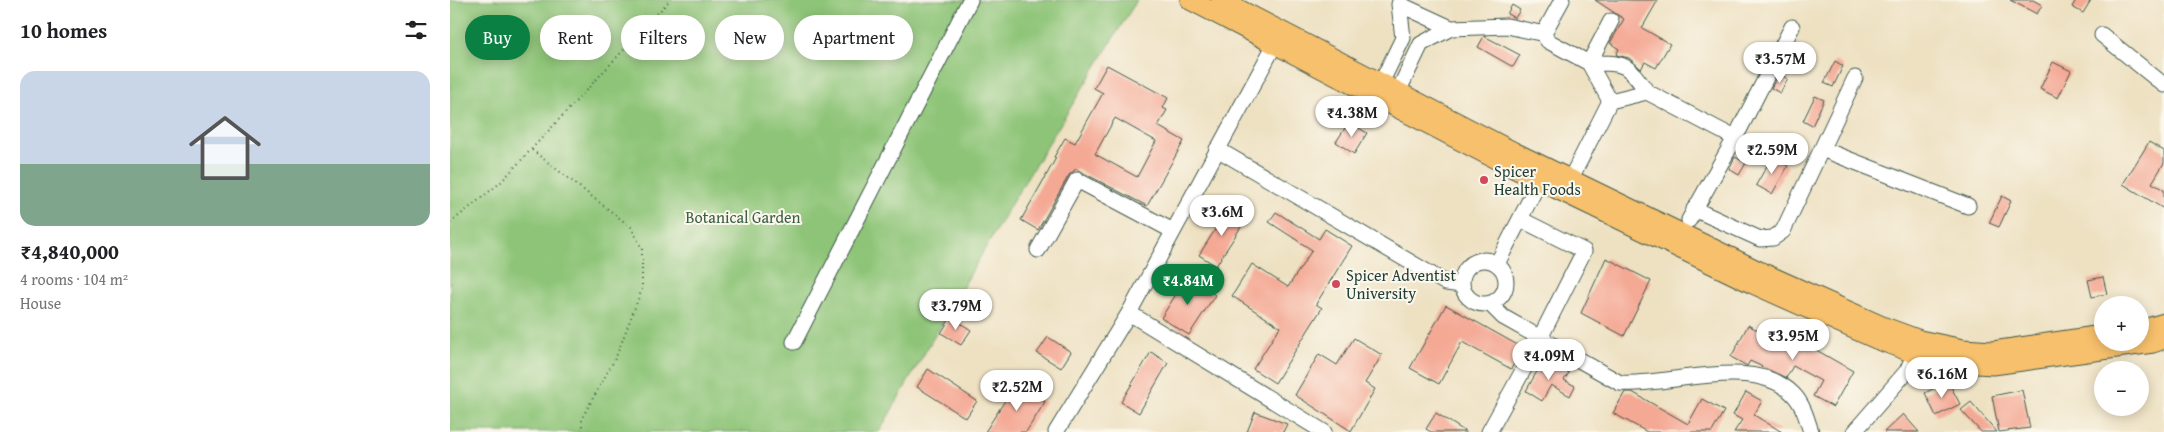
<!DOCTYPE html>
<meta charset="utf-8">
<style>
body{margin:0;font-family:"Gentium Book Plus",serif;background:#f6f6f6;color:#202124;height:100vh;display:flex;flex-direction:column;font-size:19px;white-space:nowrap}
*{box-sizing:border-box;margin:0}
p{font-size:16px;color:#757577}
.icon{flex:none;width:28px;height:28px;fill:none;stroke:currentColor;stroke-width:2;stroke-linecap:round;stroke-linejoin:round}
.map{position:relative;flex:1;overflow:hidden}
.side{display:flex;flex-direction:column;background:#fff;width:450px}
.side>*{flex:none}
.top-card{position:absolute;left:15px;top:15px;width:475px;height:45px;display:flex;gap:10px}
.tools{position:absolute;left:1644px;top:296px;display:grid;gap:10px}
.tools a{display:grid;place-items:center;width:55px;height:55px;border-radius:50%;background:#fff;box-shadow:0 2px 12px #0003;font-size:25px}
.price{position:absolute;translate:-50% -42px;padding:0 11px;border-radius:18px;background:#fff;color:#222;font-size:16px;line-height:32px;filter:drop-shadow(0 1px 2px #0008)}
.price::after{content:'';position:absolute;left:50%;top:30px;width:15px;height:11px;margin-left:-8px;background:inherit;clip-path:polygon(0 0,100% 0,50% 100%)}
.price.active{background:#0b8043;color:#fff}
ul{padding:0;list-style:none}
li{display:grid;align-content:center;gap:10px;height:265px;padding:0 20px}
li+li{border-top:1px solid #e0e0e0}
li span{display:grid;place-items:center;height:155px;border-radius:15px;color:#555}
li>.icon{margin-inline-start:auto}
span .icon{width:90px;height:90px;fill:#fffc;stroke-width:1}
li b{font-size:21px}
h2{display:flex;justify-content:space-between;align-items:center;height:60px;padding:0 20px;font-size:21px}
.chip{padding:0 18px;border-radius:22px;background:#fff;box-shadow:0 2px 12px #0003;font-size:18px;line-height:45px}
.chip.active{background:#0b8043;color:#fff}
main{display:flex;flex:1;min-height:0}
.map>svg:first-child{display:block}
</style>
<main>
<section class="side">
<h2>10 homes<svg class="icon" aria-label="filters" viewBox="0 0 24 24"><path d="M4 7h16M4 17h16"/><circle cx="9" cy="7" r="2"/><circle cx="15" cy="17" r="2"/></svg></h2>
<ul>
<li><span style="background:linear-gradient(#c9d6e8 60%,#7fa58c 0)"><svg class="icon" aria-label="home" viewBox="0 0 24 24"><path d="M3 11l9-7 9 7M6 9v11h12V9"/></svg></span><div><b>₹4,840,000</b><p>4 rooms · 104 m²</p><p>House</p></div></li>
</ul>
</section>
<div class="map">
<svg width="1714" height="432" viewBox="0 0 1714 432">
<rect width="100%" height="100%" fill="#fbf7ec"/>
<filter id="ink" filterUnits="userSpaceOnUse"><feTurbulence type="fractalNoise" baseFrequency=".02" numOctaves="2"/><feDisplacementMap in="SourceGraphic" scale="10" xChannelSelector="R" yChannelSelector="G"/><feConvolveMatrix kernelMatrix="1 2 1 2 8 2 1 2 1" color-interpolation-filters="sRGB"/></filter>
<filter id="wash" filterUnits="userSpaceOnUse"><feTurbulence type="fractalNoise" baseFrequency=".0096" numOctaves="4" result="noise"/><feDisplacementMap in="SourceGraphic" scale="20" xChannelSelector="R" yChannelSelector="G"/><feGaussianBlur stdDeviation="1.12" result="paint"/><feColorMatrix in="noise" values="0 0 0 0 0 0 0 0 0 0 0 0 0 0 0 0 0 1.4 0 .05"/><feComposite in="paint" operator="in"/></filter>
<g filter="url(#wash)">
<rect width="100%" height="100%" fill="#eee1c2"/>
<!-- green -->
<path fill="#8dc477" stroke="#568056" d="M0,0h687l-129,209 -129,223h-429z"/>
<g id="blocks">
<!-- building -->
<path fill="#f4a994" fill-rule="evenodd" d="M1145,0h63l-16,28 28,16 -14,24 -11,-6 -4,7 -12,-11 -13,-3 3,-6 -9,-6 14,-24z
M1560,0h23l9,5 -5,9z
M1626,0h15l-8,13 -11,-6z
M1062,5l8,5 -5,8 -8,-4z
M1034,36l36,19 -7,12 -35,-20z
M1385,61l8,5 -10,21 -9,-4z
M1603,62l18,9 -13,27 -18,-9z
M657,65l61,33 -5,10 4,2 -9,16 26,15 -37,65 -71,-37 -7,6 -31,55 -17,-10 35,-62 -2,-1 11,-19 10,5 28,-50 -9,-5zM665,118l41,23 -19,36 -42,-23z
M1329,74l9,5 -8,14 -9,-5z
M1365,96l9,4 -12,26 -9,-5z
M899,122l18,11 -13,21 -18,-12z
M1699,142l15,9v12l-12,20 12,7v19l-41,-25z
M1285,157l11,6 -7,12 -10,-6z
M1322,157l16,9 -16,28 -16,-9z
M1552,196l9,5 -12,26 -10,-4z
M779,208l17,11 -30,47 -17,-11z
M826,212l43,27 6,-10 27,17 -36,58 6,4 -47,75 -22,-14 27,-42 -48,-31 20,-32 36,23 24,-37 -43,-28z
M1156,258l45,23 -27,55 -43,-23z
M737,277l28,18 -26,40 -28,-17z
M1653,277l4,17 -15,3 -4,-17z
M996,305l77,43 -12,21 -49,-27 -23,42 -29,-16z
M501,317l20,13 -10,15 -20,-12z
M1298,325l29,16 6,-10 70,40 -20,36 -20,-11 8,-15 -28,-15 -7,12 -36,-17 -3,5 -16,-9z
M598,337l23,15 -10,16 -24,-15z
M904,338l28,17 -17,28 10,6 -24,42 -56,-36 24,-41 18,11z
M701,352l17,11 -29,50 -18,-11z
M1094,359l25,14 -5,7 11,6 -5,10 -19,-11 -9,16 -16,-10z
M478,369l49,32 -11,17 -49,-31z
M1498,381l12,23 -24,12 -11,-23z
M566,383l29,19 -19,30h-41z
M1572,390l8,38 -31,4 -7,-36z
M1175,392h7l56,32 14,-25 22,12 -12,21h-65l-34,-19z
M1296,392l16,9 -8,14 28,17h-48l8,-12 -9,-5z
M1521,402l26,30h-16l-20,-22z
M805,412l32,12 -4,8h-36z
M986,413l30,19h-35l-5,-3z
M1453,414l16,18h-35z"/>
</g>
</g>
<g filter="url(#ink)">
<use href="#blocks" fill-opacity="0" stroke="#3e5649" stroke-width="1"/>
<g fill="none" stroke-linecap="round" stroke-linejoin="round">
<defs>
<path id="minor" d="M1112,0l-17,31v6l3,4 41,22 21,38
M1161,21l-22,42c36,0 37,-1 58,29
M1652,35l62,50
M931,83l22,-45 -4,-34 52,24
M948,92l23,-48 30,-16 56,-2 38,8
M767,149l229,134 16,2
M1372,149l146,57
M1120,180l40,-79 37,-9 88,46
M1244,209l66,30 13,-1 10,-7 72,-153
M1239,220l46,-82 57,-111
M588,250l39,-70 96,51
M1012 282a22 22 0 1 1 44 0a22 22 0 1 1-44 0Z
M1047,264l47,-92
M1040,304l13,13 117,66c47,4 134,-29 173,11 10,10 14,25 18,38
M679,313l195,119
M344,342l176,-342
M606,432l73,-119 146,-269
M1039,432l42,-76 53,-105 -64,-32
M1404,432l53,-61 12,-27"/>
<path id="major" d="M740,0l317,165 246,119 123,55 40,15 45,9 32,2 160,-22 11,-4
M771,0l293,152 245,119 123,55 38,14 43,9 30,2 109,-16
M1690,330l24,-7"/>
</defs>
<!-- minor casing -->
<use href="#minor" stroke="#3e5649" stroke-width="17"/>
<!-- major casing -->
<use href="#major" stroke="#3e5649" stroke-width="21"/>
<!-- path -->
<path stroke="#3e5649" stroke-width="2" stroke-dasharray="1 4" stroke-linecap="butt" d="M82,150l99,77 11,22v40l-26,68 -34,61v14
M0,223l50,-40 170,-183"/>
<!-- minor -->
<use href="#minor" stroke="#fff" stroke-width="15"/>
<!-- major -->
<use href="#major" stroke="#f7c06c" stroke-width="19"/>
</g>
</g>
<!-- markers -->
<g fill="#d1495b" stroke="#fbf7ec" stroke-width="2">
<circle cx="1034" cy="180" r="5"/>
<circle cx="886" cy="284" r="5"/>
</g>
<g text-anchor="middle" stroke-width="4" stroke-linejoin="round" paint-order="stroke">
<!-- poi labels -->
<g font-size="16" fill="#1f3d34" stroke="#fbf7ec" text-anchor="start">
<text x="1044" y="177">Spicer<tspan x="1044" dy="18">Health Foods</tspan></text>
<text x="896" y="281">Spicer Adventist<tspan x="896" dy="18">University</tspan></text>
</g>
<!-- park labels -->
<g font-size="16" fill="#3a5f45" stroke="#fbf7ec">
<text x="293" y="223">Botanical Garden</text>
</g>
</g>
</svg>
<div class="tools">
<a>+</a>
<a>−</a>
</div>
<b class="price" style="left:1330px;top:84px">₹3.57M</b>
<b class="price" style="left:902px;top:138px">₹4.38M</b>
<b class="price" style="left:1322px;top:175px">₹2.59M</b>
<b class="price" style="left:772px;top:237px">₹3.6M</b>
<b class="price active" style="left:738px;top:306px">₹4.84M</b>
<b class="price" style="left:506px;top:331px">₹3.79M</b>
<b class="price" style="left:1343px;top:361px">₹3.95M</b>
<b class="price" style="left:1099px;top:381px">₹4.09M</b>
<b class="price" style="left:1492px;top:399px">₹6.16M</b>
<b class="price" style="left:567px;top:412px">₹2.52M</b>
<div class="top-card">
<a class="chip active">Buy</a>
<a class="chip">Rent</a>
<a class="chip">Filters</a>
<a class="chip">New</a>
<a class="chip">Apartment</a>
</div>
</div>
</main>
